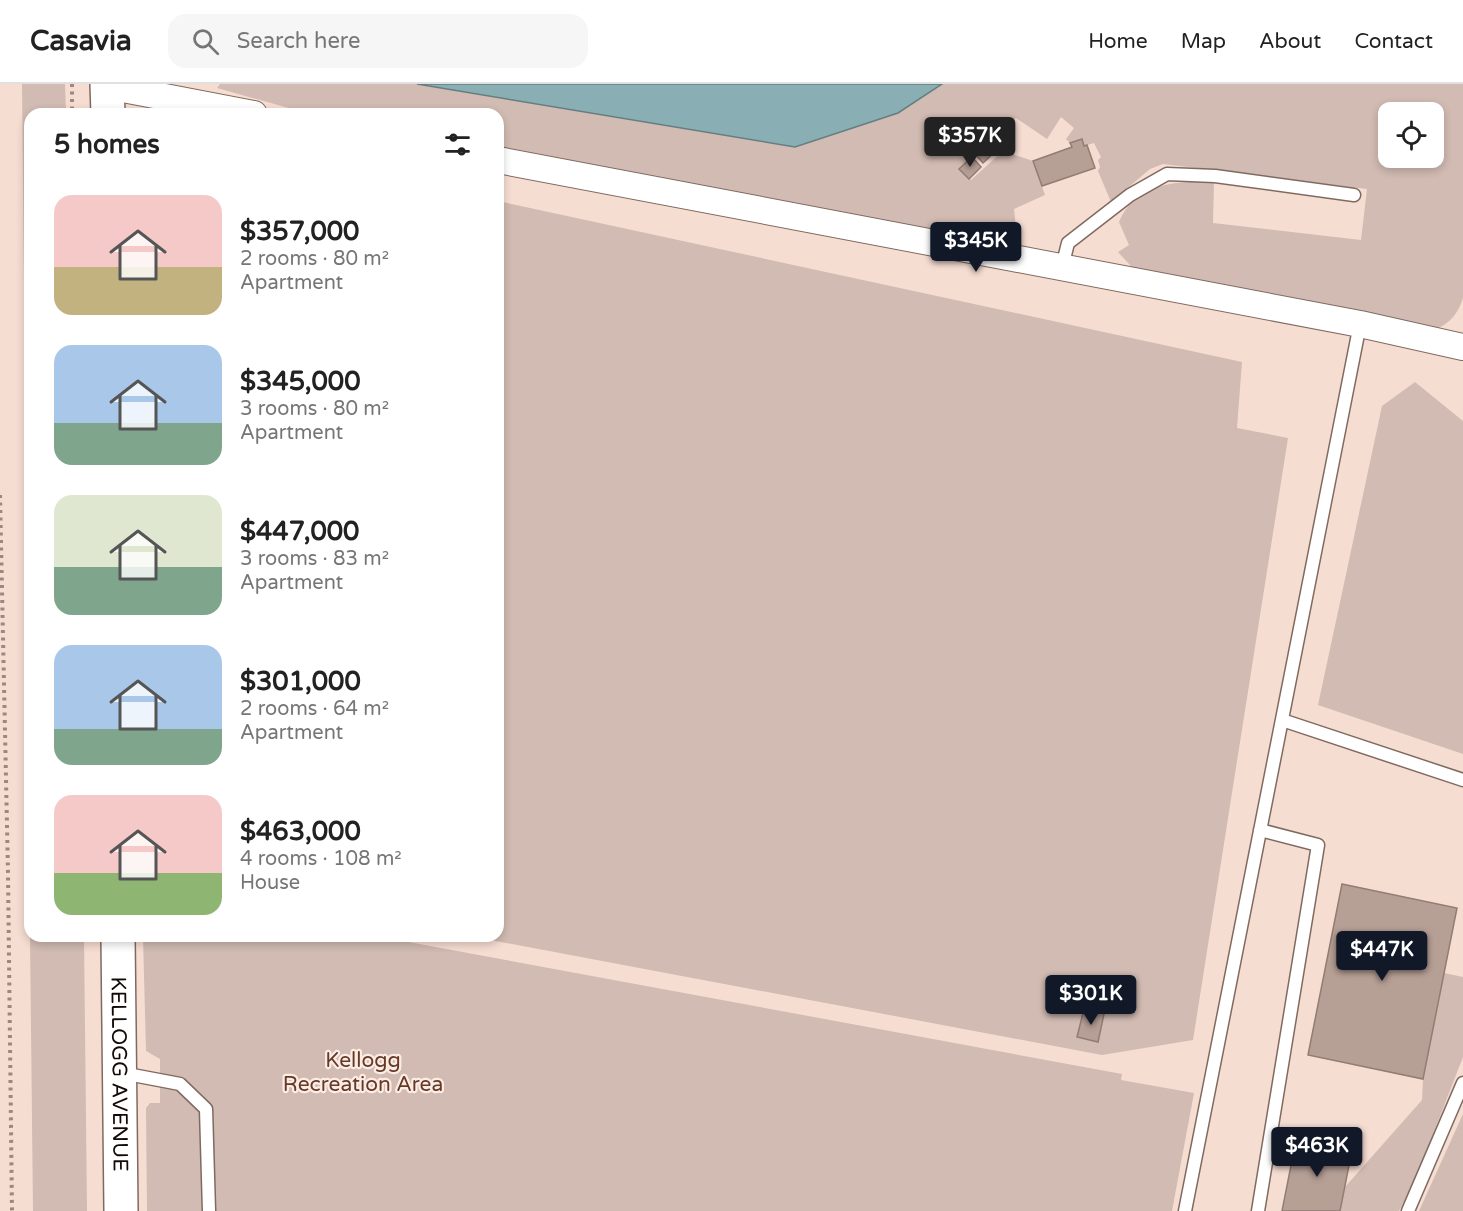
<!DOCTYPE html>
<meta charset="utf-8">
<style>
body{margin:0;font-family:"Varela Round",sans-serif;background:#f6f6f6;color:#222;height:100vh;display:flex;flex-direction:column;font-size:22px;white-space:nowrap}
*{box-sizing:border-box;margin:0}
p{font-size:20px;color:#767676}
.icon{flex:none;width:33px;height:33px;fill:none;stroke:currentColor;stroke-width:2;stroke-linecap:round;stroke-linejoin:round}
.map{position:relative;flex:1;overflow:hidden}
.details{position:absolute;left:24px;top:24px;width:480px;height:834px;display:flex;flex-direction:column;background:#fff;border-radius:18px;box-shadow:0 3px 9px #0003}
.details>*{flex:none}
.controls{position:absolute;left:1378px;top:18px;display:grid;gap:12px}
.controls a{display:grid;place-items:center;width:66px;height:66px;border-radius:12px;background:#fff;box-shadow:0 3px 9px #0003;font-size:30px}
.price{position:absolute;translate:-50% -51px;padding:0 14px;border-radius:6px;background:#111827;color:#fff;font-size:20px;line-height:39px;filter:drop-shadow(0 2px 3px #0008)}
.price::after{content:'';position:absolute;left:50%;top:36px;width:18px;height:14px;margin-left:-9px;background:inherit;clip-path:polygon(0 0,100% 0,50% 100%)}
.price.selected{background:#222;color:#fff}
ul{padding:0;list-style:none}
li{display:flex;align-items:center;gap:18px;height:150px;padding:0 30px}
li span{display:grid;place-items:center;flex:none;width:168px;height:120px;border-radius:18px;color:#555}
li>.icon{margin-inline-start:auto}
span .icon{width:72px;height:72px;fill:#fffc;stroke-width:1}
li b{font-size:26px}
h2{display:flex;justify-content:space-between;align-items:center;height:72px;padding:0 30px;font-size:26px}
header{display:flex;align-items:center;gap:36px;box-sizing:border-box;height:84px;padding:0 30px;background:#fff;border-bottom:2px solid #e0e0e0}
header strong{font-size:28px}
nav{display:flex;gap:33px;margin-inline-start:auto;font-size:21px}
.search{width:420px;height:54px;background:#f6f6f6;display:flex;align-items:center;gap:15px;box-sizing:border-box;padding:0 21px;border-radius:18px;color:#767676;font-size:22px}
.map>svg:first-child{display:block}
</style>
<header>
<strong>Casavia</strong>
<div class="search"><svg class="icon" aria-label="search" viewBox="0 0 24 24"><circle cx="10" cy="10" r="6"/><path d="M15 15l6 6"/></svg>Search here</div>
<nav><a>Home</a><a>Map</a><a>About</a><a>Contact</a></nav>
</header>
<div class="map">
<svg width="1463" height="1127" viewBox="0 0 1463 1127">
<rect width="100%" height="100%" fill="#f6ddd2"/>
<!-- green -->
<path fill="#d1bbb2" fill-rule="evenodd" d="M22,0h43l1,30h-36v759z
M220,0h197l378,63 103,-34 44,-29h521v214c-5,16 -13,25 -28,32l-294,-53 -23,-25 11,-7 -10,-23c17,-40 58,-41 95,-40l-1,41 148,17 6,-51 -204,-25 -13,5 -39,33 -13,-31 2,-4 -2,-7 3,-3 -7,-14 -10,3 -2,-7 -12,4 -4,-4 8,-11 -13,-11 -14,22 -31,-21 -56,50 11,12 32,-29 30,10 12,34 -31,14 3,29 -7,8 -512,-94v-38h-188l-93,-26zM1389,28h45v46h-45z
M498,117l744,161 -5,66 51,10 -95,602 -91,15 -633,-119h29z
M1415,298l48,39v333l-145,-49 64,-299z
M30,852h54l3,275h-54z
M143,852h233l746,138 -1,6 73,13 -22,118h-1025l-1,-103 4,-5h10v-44l-14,-8z
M1444,889l19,4v80l-47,121 -17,33h-59l5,-24 77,-87 1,-21z
M1463,1030v97h-44z"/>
<!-- water -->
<path fill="#89afb4" stroke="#657e80" stroke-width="1.5" d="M417,0h525l-44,29 -103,34z"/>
<!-- building -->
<path fill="#b69f95" stroke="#937c73" stroke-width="1.5" d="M992,53l9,9 -18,17 -9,-10z
M1082,55l2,7 3,-1 8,23 -53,18 -9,-25 39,-14 -2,-4z
M972,73l9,10 -12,12 -10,-10z
M1342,800l115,24 -34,171 -115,-24z
M1084,925l20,5 -6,28 -21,-5z
M1296,1056l56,10 -12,61h-58z"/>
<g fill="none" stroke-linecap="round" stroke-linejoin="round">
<defs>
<path id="service" d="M1062,183l6,-24 62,-48 37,-21 48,2 139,19
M1282,636l181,60
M122,989l58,11 26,25 3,102
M1185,1127l175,-887
M1258,1127l60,-366 -58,-15
M1408,1127l55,-128"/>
<path id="minor" d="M107,2l147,28
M498,76l862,164 103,23"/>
<g id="primary">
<path d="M107,0l1,30"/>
<path id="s1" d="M118,852l3,275"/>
</g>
</defs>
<!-- service casing -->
<use href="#service" stroke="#806a60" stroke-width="15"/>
<!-- minor casing -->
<use href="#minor" stroke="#806a60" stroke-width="28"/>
<!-- primary casing -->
<use href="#primary" stroke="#806a60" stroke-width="36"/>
<!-- path -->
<path stroke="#9b8881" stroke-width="4" stroke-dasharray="3 4.5" stroke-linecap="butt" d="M72,0v30
M0,411l8,378 4,338"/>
<!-- service -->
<use href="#service" stroke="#fff" stroke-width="12"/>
<!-- minor -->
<use href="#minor" stroke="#fff" stroke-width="26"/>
<!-- primary -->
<use href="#primary" stroke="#fff" stroke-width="33"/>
</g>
<g text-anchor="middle" stroke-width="4.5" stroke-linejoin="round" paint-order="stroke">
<!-- park labels -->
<g font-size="21" fill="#663924" stroke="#fcece6">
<text x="363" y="983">Kellogg<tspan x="363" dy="24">Recreation Area</tspan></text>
</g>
<!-- street labels -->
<g font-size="21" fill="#120a07" stroke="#fcece6">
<text dy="7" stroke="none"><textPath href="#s1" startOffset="138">KELLOGG AVENUE</textPath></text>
</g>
</g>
</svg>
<div class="controls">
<a><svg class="icon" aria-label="locate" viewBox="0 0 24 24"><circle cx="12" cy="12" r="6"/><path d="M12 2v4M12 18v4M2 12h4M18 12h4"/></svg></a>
</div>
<b class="price selected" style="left:970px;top:84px">$357K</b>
<b class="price" style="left:976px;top:189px">$345K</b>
<b class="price" style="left:1382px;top:898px">$447K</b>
<b class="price" style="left:1091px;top:942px">$301K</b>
<b class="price" style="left:1317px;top:1094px">$463K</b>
<section class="details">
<h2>5 homes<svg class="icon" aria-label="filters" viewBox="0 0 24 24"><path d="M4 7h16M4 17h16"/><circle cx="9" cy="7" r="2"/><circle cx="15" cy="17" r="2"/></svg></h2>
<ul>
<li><span style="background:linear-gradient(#f6c9c9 60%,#c2b280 0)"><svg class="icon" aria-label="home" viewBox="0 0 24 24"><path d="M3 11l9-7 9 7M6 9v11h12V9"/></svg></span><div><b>$357,000</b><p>2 rooms · 80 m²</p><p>Apartment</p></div></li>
<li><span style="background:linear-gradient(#a9c7e8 65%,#7fa58c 0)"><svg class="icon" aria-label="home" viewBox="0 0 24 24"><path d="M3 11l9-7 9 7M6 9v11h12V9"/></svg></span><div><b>$345,000</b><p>3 rooms · 80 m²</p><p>Apartment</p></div></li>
<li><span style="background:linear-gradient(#dfe7d0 60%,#7fa58c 0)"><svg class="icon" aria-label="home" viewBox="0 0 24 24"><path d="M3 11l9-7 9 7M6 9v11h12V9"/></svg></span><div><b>$447,000</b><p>3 rooms · 83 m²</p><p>Apartment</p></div></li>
<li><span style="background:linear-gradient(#a9c7e8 70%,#7fa58c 0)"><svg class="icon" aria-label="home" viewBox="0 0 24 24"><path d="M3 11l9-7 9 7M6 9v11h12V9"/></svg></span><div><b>$301,000</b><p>2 rooms · 64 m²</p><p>Apartment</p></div></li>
<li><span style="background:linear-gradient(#f6c9c9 65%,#8fb573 0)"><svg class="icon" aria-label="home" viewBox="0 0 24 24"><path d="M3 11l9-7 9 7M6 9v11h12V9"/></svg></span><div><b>$463,000</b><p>4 rooms · 108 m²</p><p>House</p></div></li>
</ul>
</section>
</div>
